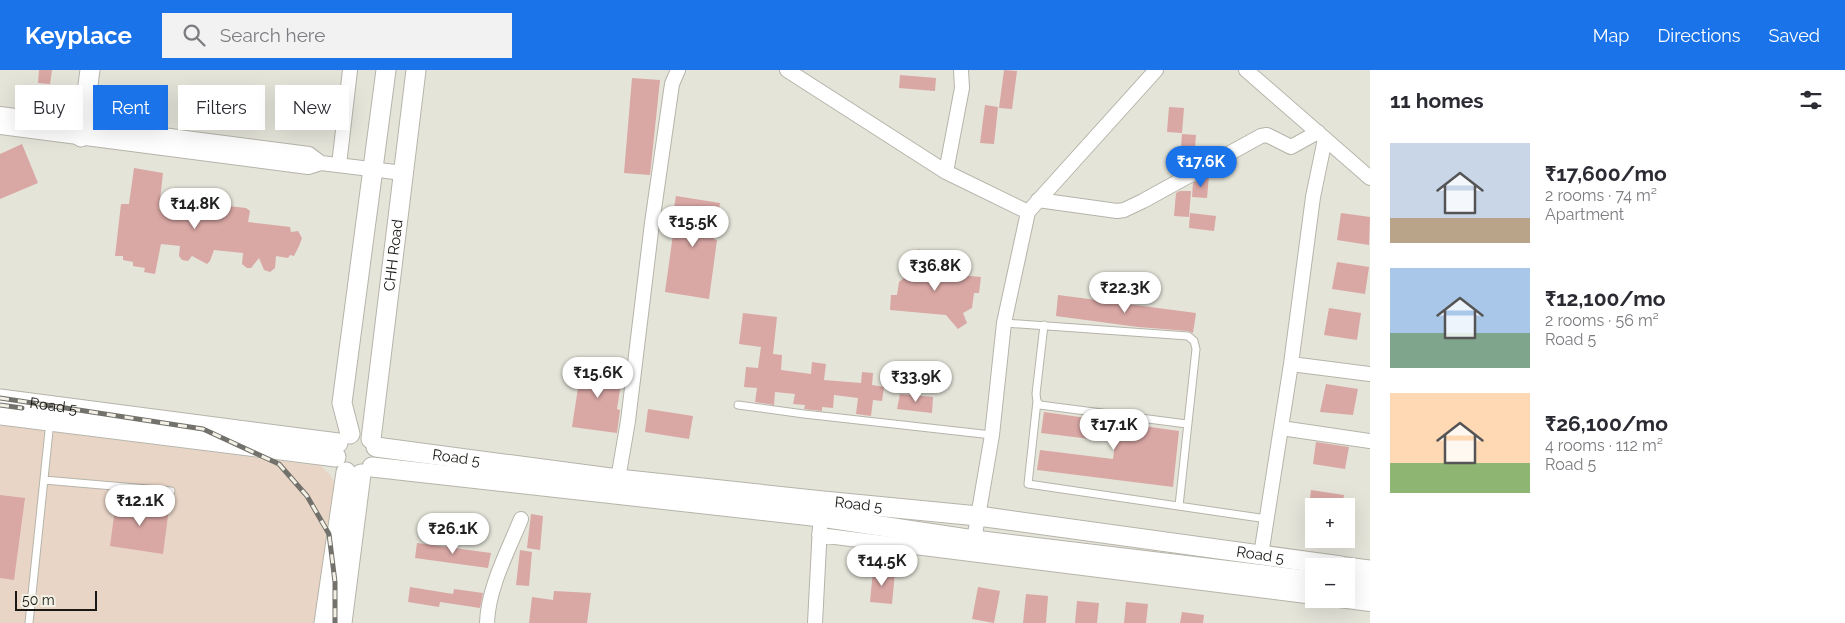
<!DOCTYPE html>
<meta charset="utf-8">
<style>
body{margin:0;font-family:Raleway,sans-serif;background:#f2f2f3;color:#2b2b33;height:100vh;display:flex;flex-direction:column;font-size:19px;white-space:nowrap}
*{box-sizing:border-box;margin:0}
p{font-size:16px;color:#7c7c81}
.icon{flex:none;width:28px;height:28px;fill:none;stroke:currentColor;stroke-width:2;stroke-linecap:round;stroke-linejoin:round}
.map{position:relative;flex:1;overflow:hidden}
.side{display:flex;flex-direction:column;background:#fff;width:475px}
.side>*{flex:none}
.guide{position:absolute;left:15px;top:15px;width:475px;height:45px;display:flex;gap:10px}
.tools{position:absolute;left:1305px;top:428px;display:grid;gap:10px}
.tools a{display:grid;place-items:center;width:50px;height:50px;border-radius:0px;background:#fff;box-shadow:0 5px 20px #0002;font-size:25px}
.scale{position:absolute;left:15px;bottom:12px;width:82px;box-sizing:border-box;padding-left:5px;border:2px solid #191815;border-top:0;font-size:14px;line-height:18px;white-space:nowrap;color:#191815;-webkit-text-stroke:4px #f3f1e6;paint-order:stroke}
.price{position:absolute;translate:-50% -42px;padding:0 11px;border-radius:18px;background:#fff;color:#222;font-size:16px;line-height:32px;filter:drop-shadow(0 1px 2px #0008)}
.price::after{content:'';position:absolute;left:50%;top:30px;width:15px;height:11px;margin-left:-8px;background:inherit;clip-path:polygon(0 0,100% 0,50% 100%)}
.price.selected{background:#1a73e8;color:#fff}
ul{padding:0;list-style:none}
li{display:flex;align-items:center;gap:15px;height:125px;padding:0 20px}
li span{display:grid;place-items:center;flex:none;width:140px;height:100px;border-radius:0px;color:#555}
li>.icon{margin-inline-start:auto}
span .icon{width:60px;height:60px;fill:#fffc;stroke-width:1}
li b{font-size:21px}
h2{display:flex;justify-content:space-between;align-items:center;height:60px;padding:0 20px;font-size:21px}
.pill{padding:0 18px;border-radius:0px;background:#fff;box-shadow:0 5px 20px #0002;font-size:18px;line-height:45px}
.pill.selected{background:#1a73e8;color:#fff}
header{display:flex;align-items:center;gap:30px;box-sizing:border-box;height:70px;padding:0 25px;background:#1a73e8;color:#fff}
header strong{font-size:24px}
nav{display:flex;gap:28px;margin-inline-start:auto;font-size:18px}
.search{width:350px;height:45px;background:#f2f2f3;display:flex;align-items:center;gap:12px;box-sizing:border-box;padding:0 18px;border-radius:0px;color:#7c7c81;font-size:19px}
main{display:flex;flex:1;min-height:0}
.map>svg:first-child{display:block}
</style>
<header>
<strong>Keyplace</strong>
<div class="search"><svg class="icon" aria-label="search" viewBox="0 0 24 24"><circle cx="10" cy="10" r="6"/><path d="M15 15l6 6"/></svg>Search here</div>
<nav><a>Map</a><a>Directions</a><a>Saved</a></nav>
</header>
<main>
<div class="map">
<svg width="1370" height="553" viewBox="0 0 1370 553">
<rect width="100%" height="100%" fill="#e5e4d9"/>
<!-- commercial -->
<path fill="#e9d5c6" d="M0,355l321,41 9,9 6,10 -14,138h-322z"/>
<!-- building -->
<path fill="#d9a7a4" d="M39,0h13l-2,14 -12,-1z
M1004,0l13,1 -5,38 -13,-1z
M900,5l36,3 -1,13 -36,-3z
M632,8l28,2 -10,95 -26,-2z
M985,35l13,2 -4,37 -14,-1z
M1169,37l15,1 -2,25 -15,-1z
M1182,64l14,1 -2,26 -14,-1z
M22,74l16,39 -38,16v-45z
M134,98l29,5 -4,36 25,4 1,-8 5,-3 56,6 4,3 -2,11 42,5 1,5 7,-1 4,7 -3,8 -5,10 -4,-1 -2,3 -12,-2 -1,12 -5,4 -6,-2 -5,-12 -8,10h-4l-5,-4 1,-11 -29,-3 -4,11 -3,3 -15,-8 -4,5 -6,-1 -3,-4 1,-10 -19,-2 -6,30 -11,-2 1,-4 -12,-2v-4l-10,-2v-4h-8l6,-52h8z
M1209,105l-2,23 -15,-1 1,-14z
M1180,121h11l-2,26 -15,-1 2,-23z
M676,126l44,7 -6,36 3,1 -8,59 -44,-7 10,-72h-3z
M1190,143l26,3 -2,15 -25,-3z
M1341,143l29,4 -1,28 -32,-5z
M919,179l18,24 44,4 -2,16h-5l-2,15 -9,5 4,10 -9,6 -12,-14 -56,-5 1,-15h6l2,-13 15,-12 -7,-12z
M1337,192l32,5 -4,27 -33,-5z
M1058,225l138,18 -3,20 -5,-2 -50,-4 -82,-11z
M1329,238l32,5 -4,27 -33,-5z
M743,243l34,4 -4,37 9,1 -1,15 30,4 1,-12 14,2 -2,16 37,3 1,-11 11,1 -1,12 12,2 -2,14 -9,-1 -2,16 -15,-2 2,-16 -24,-3 -1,13 -11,-1v4l-18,-2 1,-4 -12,-1 2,-10 -20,-2 -1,13 -19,-3 2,-14 -13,-1 2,-20 12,1 3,-21 -22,-3z
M579,294l44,6 -6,39 3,1 -3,23 -45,-6 6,-39 -3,-1z
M1326,314l32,5 -5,26 -33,-3z
M900,324l33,3 -1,16 -35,-4z
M648,339l45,7 -4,23 -44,-7z
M1044,342l135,19 -6,56 -136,-17 3,-20 73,9 2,-17 -74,-9z
M1316,372l33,5 -4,22 -32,-5z
M1311,420l33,5 -2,11h-33z
M0,425l25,3 -11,82 -14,-2z
M116,431l53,7 -6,46 -53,-8z
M531,444l12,2 -3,34 -13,-2z
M417,473l74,10 -3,15 -73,-10z
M520,480l12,2 -3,34 -13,-1z
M873,500l22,2 -3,32 -22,-2z
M410,517l43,7 1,-5 29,4 -3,15 -40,-6 -1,5 -31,-5z
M978,517l22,4 -6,32 -22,-4z
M554,521l37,2 -4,30h-58l3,-26 21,3z
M1026,524l22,2 -2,27h-23z
M1077,531l22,2 -2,20h-22z
M1126,532l22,2 -2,19h-22z
M1182,542l22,3 -1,8h-23z"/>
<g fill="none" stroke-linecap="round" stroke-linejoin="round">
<defs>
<path id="lane" d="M1004,253l184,13 6,5 2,8 -17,157
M1044,255l-8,69 1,7 3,4 147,19
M1037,331l-9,83 239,35
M738,335l66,9 188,21
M44,410l127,11
M29,553l21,-202"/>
<path id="street" d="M787,0l159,102 82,40
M1246,0l124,108
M0,44l309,40 12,9
M0,57l308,40 13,-4 82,10
M339,95l11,-95
M946,102l16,-84 -1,-18
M1038,130l79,11 7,-1 19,-9 118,-65 6,-1 24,12 27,-15
M1291,294l79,10
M1281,358l89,13
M618,409l10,-58 24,-198 20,-139 6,-14
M819,465l495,62
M974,470l18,-105 12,-112 24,-111 128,-142
M1261,485l30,-191 22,-167 12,-58
M1331,529l39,5
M487,553c1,-35 21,-72 34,-104
M815,553l5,-97"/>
<g id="secondary">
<path d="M81,67l9,-67"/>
<path id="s1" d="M0,329l338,44"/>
<path d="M0,345l336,42"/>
<path d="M350,364l-8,-31 44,-333"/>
<path id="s2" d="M371,369l45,-369"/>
<path id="s3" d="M376,377l242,32 205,22 155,15 363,50"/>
<path d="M372,397l449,50 153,23 340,41"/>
<path d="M1346,497l24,3"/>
<path d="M1346,515l24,3"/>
<path d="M324,553l22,-151"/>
<path d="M342,553l19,-149"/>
</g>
</defs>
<!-- lane casing -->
<use href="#lane" stroke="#b6b4aa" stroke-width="9"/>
<!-- street casing -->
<use href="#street" stroke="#b6b4aa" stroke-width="16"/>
<!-- secondary casing -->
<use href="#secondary" stroke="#b6b4aa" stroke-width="21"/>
<!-- lane -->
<use href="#lane" stroke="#fff" stroke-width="7"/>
<!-- street -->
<use href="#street" stroke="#fff" stroke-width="14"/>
<!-- secondary -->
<use href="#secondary" stroke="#fff" stroke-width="19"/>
<defs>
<path id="rail" d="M0,328l203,31 76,35 28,32 22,38 6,48v41
M0,335l22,3"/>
</defs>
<!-- rail casing -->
<use href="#rail" stroke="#72716b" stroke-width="5"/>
<!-- rail -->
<use href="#rail" stroke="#f3f1e6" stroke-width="3" stroke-dasharray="9" stroke-linecap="butt"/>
</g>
<g text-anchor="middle" stroke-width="4" stroke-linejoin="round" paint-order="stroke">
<!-- street labels -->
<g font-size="15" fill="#191815" stroke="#f3f1e6">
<text dy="5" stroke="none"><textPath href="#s2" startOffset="185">CHH Road</textPath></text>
<text dy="5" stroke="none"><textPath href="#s1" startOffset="54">Road 5</textPath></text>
<text dy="5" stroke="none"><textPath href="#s3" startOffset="81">Road 5</textPath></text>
<text dy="5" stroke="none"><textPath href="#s3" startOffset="486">Road 5</textPath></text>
<text dy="5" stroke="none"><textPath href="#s3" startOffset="891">Road 5</textPath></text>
</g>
</g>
</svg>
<div class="tools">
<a>+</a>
<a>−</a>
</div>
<div class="scale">50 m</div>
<b class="price selected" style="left:1201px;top:118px">₹17.6K</b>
<b class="price" style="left:195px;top:160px">₹14.8K</b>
<b class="price" style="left:693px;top:178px">₹15.5K</b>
<b class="price" style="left:935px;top:222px">₹36.8K</b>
<b class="price" style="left:1125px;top:244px">₹22.3K</b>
<b class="price" style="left:598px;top:329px">₹15.6K</b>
<b class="price" style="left:916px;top:333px">₹33.9K</b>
<b class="price" style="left:1114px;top:381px">₹17.1K</b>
<b class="price" style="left:140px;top:457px">₹12.1K</b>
<b class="price" style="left:453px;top:485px">₹26.1K</b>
<b class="price" style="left:882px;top:517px">₹14.5K</b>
<div class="guide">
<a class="pill">Buy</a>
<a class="pill selected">Rent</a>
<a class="pill">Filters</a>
<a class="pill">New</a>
</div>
</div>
<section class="side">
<h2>11 homes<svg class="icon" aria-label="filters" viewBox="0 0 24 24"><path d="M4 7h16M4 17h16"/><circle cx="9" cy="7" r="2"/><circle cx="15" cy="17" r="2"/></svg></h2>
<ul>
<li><span style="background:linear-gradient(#c9d6e8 75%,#b9a48a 0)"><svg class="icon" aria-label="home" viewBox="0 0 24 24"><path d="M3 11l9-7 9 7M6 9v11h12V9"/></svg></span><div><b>₹17,600/mo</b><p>2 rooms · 74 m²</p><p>Apartment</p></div></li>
<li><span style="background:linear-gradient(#a9c7e8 65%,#7fa58c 0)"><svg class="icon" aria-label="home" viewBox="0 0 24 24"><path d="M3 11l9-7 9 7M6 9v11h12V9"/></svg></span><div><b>₹12,100/mo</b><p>2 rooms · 56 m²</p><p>Road 5</p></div></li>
<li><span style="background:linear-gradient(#ffd9b3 70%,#8fb573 0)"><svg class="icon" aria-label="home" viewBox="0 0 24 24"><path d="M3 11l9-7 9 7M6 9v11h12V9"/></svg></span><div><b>₹26,100/mo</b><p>4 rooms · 112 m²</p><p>Road 5</p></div></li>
</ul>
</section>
</main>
